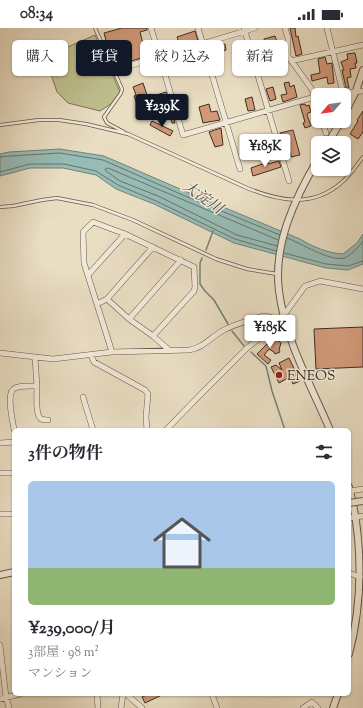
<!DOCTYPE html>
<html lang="ja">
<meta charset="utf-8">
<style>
body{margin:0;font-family:"Sorts Mill Goudy","Noto Serif JP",serif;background:#f2f2f3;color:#2b2b33;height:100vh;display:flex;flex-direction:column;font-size:15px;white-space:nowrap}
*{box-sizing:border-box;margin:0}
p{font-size:13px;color:#7c7c81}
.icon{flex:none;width:22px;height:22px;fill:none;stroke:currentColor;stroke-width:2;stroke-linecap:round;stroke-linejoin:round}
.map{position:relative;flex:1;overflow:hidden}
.drawer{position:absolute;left:12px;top:400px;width:339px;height:268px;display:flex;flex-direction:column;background:#fff;border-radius:6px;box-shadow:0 1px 3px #0004}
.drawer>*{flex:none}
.top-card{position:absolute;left:12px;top:12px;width:339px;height:36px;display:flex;gap:8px}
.needle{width:26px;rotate:242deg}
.buttons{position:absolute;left:311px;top:60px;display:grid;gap:8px}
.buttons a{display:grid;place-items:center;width:40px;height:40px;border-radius:6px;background:#fff;box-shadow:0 1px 3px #0004;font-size:20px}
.price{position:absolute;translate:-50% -34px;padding:0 9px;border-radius:4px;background:#fff;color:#222;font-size:13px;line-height:26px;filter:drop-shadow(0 1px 2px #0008)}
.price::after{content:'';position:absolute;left:50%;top:24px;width:12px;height:9px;margin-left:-6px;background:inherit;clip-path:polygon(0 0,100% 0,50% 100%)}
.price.on{background:#111827;color:#fff}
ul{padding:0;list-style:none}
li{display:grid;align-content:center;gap:8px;height:212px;padding:0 16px}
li+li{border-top:1px solid #e1e1e2}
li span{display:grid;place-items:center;height:124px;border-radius:6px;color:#555}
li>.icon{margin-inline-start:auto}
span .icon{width:72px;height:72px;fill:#fffc;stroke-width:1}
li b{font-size:17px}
h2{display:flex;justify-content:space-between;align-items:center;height:48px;padding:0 16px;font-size:17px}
.pill{padding:0 14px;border-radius:6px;background:#fff;box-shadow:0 1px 3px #0004;font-size:14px;line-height:36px}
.pill.on{background:#111827;color:#fff}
.status{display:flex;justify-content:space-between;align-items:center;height:28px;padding:0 20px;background:#fff;direction:ltr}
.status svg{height:11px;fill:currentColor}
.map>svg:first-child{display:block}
</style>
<div class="status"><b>08:34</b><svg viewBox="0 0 49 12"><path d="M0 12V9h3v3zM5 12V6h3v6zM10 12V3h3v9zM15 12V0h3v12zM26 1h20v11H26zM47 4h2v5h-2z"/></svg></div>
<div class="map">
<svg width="363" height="680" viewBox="0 0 363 680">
<rect width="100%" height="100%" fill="#e9ddc2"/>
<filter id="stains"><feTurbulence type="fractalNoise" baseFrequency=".005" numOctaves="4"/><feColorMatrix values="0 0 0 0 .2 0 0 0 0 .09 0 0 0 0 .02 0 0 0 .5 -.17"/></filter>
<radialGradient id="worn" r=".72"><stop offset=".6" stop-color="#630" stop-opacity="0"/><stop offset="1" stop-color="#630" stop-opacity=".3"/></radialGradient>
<!-- green -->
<path fill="#bebf8e" stroke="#7c7659" d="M95,7l25,57 -9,12 -11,7 -32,-8 -11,-11 -12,-35z"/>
<!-- water -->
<path fill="#97bbb5" stroke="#72827b" d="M60,121l44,7 83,36 113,47c13,8 28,14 43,15l14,-11 6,-9v30l-15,6 -22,-2 -92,-25 -80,-39 -38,-15 -20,-14 -33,-7h-33l-30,8v-22l9,-2z"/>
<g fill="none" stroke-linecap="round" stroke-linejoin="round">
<!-- shore -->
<path stroke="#69746c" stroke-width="1" d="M0,129l10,-1 50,-3 43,7 82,36 95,39
M0,144l30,-8h34l32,7 22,14 38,16 79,38 41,12
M287,210c14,5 43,24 57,20 5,-1 16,-12 19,-17
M277,218l-40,-11 -79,-39 -38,-15 -14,-10 -1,-2 3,-1 170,72
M284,225l42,11 22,2 15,-5"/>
<!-- stream -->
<path stroke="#72827b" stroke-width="1.5" d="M206,222l7,-19
M202,230l-2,5v21l5,7 9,9 14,24
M232,303l12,15
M251,324l15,14 6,25 13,39"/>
</g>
<!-- building -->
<path fill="#d29979" stroke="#3b2d24" d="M122,0h25v2l-7,2 3,12 6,-2 3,8 -5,1 1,5 -27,8 -3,2 -8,-23 -3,1 -3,-11z
M290,0h5l1,9 2,-1 4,18 -6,2z
M195,3l3,10 -18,5 -3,-9z
M275,8l3,9 4,-1 2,4 -18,5 -3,-10h2l-1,-4z
M225,16l1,6 -16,5 -2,-7z
M355,25l2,10h-2l1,5 -6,1 1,8 -4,1 2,10h-3l-4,-18h2l-3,-8 7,-3 -1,-5z
M325,29l2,7 5,-1 2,20 -6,1 -1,-7 -15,4 -1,-6 9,-2 -2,-14z
M289,54l1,5 4,-2 3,12 -14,5 -2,-7 6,-1 -3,-11z
M143,55l4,12h2l1,2 16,-5 9,31h-3l-5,-19 -27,8 -6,-16 2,-1 -3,-8z
M273,59l3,12 -6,2 -4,-12z
M252,69l3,13 -7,1 -3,-12z
M209,76l2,8 6,-1 3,9 -17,3 -4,-16z
M305,76l1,2 3,-1 2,7 -3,1 -1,2 4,11 -6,2 -2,-5 2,-1 -5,-17z
M363,83v21l-5,7 -8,-5 8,-13 -1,-1z
M152,93l21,10 -3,5 -20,-11z
M221,100l2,17 -8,2 -6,-15z
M293,102l7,25 -9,2 -1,-5 -4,1 -6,-20z
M279,133l2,6 -28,9 -2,-8 17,-6v2z
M363,299v40l-47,2 -2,-40z
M276,310l5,5 -2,7 1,2 -5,2 -1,-2 -5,-3 -5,6 7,5 -3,4 -11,-10 15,-15z
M289,330l11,23 -7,3 -3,-7 -11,6 -8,-16 5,-2 6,5 -3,-7z
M148,666h16l-19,9 -3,-6z"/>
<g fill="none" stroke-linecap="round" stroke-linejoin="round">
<defs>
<path id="service" d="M95,0l27,61 -1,4 -17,24 3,6 17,9
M0,97l39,-5h20l27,4 42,10 119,54c32,13 65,20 94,-5 9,-7 15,-17 22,-26
M0,179l13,-1 29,-6 15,-2 36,7 40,15 83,39 31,10 30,5"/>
<path id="minor" d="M151,0l32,107 135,-39
M198,0l42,141
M244,0l45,153
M285,0l3,10v18l23,32 4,8 3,10
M327,0l16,65
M291,33l72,-16
M122,40l133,-40
M324,67l39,-4
M322,93l4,12
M88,247l37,-41
M107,271l22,20 24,17 16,14
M97,276l10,-5 46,-52
M129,291l52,-59
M112,324l-28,-89 -1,-31 10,-10 32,12 69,33 1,20 -1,4 -41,45
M0,325l53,6 59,-7 77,-2c14,-2 21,-12 33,-19 12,-7 28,-11 42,-15l6,1 4,4
M91,327l3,7 51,28 3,4 -2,23 1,13
M37,358c0,7 -2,29 4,33 2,1 4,1 7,1
M83,369l10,33
M14,402c-1,-9 -9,-38 1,-42 6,-3 15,-2 22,-2l-2,-28
M166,402l36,-37 45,-45 24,-19 3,-8 10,-6 21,-29 15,-5 43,8
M0,415l14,-1
M0,445h14
M349,463l14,-2
M0,486h14
M349,490l14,-2
M349,545l11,4
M0,617l6,52 3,11
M97,666l1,14
M126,666l16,14
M212,666l5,14
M0,671l20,-5
M121,680l2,-14
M303,680l9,-6 6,6"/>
<path id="tertiary" d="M344,87l12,-24 7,-21
M328,115l13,-22
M318,131c-23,39 -45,85 -39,132 6,49 32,94 51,139
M349,459c14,53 14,114 0,167
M0,547l14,-3
M333,680l5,-14"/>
</defs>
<!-- service casing -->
<use href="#service" stroke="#66594c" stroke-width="4"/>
<!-- minor casing -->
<use href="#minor" stroke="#66594c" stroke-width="6"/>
<!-- tertiary casing -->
<use href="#tertiary" stroke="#66594c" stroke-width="8"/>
<!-- service -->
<use href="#service" stroke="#f1e9d7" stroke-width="2.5"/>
<!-- minor -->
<use href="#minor" stroke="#f1e9d7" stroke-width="5"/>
<!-- tertiary -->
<use href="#tertiary" stroke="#f1e9d7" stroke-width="6"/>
<defs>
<path id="tertiary-bridge" d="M349,475l14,-2"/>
</defs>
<!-- tertiary-bridge casing -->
<use href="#tertiary-bridge" stroke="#66594c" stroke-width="8" stroke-linecap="butt"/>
<!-- tertiary-bridge -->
<use href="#tertiary-bridge" stroke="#f1e9d7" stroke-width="6"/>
</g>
<!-- markers -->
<circle fill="#8f2418" stroke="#f1e9d7" stroke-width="1.5" cx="279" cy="347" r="4"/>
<g text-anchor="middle" stroke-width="3" stroke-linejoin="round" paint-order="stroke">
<!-- poi labels -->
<g font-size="14" fill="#3b2d24" stroke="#f1e9d7" text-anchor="start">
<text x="287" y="352">ENEOS</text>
</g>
<!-- water labels -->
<g font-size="15" font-style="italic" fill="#525048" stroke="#f1e9d7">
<text transform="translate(203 169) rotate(35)" y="5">大淀川</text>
</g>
</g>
<rect width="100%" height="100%" filter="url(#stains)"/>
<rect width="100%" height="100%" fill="url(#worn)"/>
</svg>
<div class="buttons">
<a><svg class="needle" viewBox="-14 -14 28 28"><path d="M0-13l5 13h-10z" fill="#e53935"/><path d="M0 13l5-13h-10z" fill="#7c7c81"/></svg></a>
<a><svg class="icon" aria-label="layers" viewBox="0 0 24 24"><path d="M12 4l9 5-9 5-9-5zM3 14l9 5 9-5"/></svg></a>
</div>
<b class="price on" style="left:162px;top:100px">¥239K</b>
<b class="price" style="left:265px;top:140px">¥185K</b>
<b class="price" style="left:270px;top:321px">¥185K</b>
<div class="top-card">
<a class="pill">購入</a>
<a class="pill on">賃貸</a>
<a class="pill">絞り込み</a>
<a class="pill">新着</a>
</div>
<section class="drawer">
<h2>3件の物件<svg class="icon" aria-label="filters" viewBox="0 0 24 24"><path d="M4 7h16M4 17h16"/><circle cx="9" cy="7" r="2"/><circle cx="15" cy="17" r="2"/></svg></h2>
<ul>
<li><span style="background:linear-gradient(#a9c7e8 70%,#8fb573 0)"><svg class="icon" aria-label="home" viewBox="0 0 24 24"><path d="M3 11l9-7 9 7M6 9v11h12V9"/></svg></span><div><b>¥239,000/月</b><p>3部屋 · 98 m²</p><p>マンション</p></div></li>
</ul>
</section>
</div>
